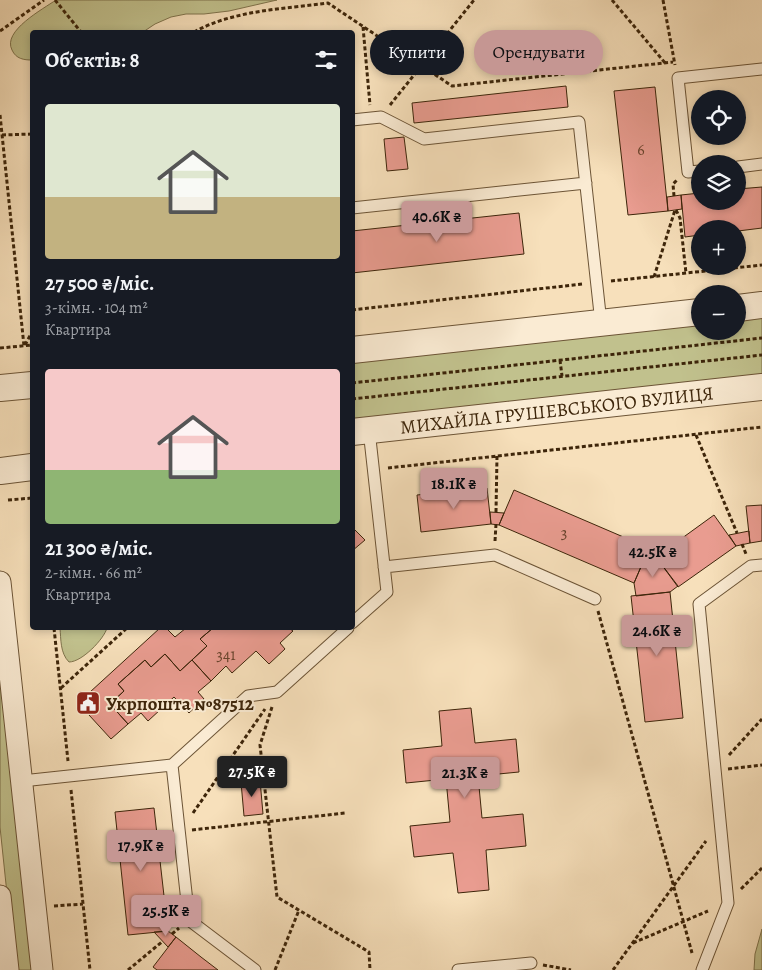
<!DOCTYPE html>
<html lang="uk">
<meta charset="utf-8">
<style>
body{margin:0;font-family:Alegreya,serif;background:#242831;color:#f1f3f6;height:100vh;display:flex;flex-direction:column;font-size:19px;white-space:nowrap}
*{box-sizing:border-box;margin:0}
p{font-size:16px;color:#9ea1a6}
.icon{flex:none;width:28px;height:28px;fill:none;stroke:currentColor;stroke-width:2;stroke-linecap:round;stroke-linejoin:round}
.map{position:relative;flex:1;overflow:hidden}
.panel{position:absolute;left:30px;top:30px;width:325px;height:600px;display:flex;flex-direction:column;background:#171b24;border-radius:5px;box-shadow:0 2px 8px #0003}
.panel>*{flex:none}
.guide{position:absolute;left:370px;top:30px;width:316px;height:45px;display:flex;gap:10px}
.controls{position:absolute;left:691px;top:90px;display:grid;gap:10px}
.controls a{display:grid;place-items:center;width:55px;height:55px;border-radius:50%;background:#171b24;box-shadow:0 2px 8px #0003;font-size:25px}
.price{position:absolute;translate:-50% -42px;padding:0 11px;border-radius:5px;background:#c59692;color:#111;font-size:16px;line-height:32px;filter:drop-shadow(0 1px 2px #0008)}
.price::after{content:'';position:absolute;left:50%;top:30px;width:15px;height:11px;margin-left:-8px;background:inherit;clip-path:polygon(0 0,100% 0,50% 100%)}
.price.current{background:#222;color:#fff}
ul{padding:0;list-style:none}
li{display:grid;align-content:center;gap:10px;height:265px;padding:0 15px}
li span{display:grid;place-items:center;height:155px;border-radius:5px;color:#555}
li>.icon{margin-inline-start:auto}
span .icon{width:90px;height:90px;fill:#fffc;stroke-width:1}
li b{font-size:21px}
h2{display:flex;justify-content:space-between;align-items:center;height:60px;padding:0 15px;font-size:21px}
.chip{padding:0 18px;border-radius:22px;background:#171b24;box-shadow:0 2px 8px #0003;font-size:18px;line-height:45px}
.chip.current{background:#c59692;color:#111}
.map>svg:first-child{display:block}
</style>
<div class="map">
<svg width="762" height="970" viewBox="0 0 762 970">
<rect width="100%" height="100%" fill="#f7e0bb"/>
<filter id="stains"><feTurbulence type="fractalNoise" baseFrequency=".004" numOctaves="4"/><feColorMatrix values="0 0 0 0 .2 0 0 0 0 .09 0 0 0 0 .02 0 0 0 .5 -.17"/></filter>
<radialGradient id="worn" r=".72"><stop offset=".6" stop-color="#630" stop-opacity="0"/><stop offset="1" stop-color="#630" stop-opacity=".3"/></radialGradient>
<!-- green -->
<path fill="#c1c18d" stroke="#7f734c" d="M56,0h221l-48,11 -25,3h-18l-15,3 -16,7 -12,8h-111v28c-8,0 -16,-1 -20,-10 -10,-19 31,-41 44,-50z
M762,314v64l-409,45 -1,-64 348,-38v10h38v-14z
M60,628h47c-3,11 -25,34 -38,34 -9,-9 -8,-23 -9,-34z
M0,648l35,322h-20l-15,-143z
M762,929v41h-8l1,-16z"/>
<!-- building -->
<path fill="#e99c90" stroke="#3d250a" d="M566,86l2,21 -154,16 -2,-20z
M655,87l13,124 -40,4 -14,-124z
M404,137l4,32 -21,2 -3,-32z
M762,187v41l-24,3v-2h-38v6l-15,2 -4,-42 19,-2v8h38v-12z
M681,195l1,14 -14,2 -1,-14z
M519,213l5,41 -172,19v-42z
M487,488l4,36 -70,8 -4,-37z
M514,490l135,58 -15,35 -135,-58z
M762,505v36l-12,2 -4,-37z
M490,512l14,1 -5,12 -8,-1z
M714,515l22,31 -58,41 -22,-30z
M352,527l13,13 -13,11z
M749,531l1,12 -14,3 -7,-11z
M647,553l9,4 22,29 -8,6 -34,4 -2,-13z
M670,592l13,126 -38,4 -14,-126z
M160,628h6l9,9 11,-9h27l-13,11 7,7 -27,25 -15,-17 -14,13 -6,-7 -27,24 6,7 -14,13 18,20 -17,15 -33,-36z
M213,628h76l4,3 -13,12 5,6 -16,15 -13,-13 -24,22 -6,-7 -15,15 -19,-21 15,-14 -7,-7z
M165,654l15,17 12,-11 19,21 -13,11 6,7 -15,14 -15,-16 -26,24 -7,-8 -13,11 -18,-20 14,-13 -6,-7 27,-24 6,7z
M471,708l4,35 41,-4 3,33 -41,4 4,42 41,-4 3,32 -40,4 3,40 -31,3 -5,-40 -39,4 -4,-31 40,-4 -4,-43 -40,4 -3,-33 39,-4 -3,-35z
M260,780l3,34 -19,2 -3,-34z
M154,808l14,123 -40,4 -13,-123z
M168,931l8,6 -8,10 -14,-15z
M176,937l25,20 17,13h-61l-4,-3z"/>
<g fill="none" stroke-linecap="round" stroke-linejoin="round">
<defs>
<path id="service" d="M352,120l29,-3 43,22 155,-17 22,201
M738,167l24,-3
M700,171l-12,1 -10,-94 84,-9
M352,208l234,-25
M384,567l111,-12 100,44
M352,623l35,-31 -18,-162
M172,765l17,155 66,50
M22,781l150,-16 76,-69 29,-4 71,-64
M458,970l73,-7
M702,970l26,-67 -29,-299 52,-38 11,-1"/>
<path id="minor" d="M0,582l42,388
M0,896l8,74"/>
<g id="tertiary">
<path d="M738,308l24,-3"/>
<path d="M352,350l348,-38"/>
<path d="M0,388l32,-3"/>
<path id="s1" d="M352,432l410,-45"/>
<path d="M0,471l32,-4"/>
</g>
</defs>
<!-- service casing -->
<use href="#service" stroke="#6c5436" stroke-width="13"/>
<!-- minor casing -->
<use href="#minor" stroke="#6c5436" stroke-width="23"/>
<!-- tertiary casing -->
<use href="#tertiary" stroke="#6c5436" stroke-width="28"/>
<!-- path -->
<path stroke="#3d250a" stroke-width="3" stroke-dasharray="4 2.5" stroke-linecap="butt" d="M55,0l26,32
M612,0l54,64
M663,0l12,65
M363,27l7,78
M0,31l44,-31
M194,32c40,-22 90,-23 134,-29l124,83 221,-24
M390,105l84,-105
M0,115l24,231
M2,135l30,-1
M674,196l-1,-12 4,-4
M676,210l4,8 6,55
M654,277l21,-67
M611,281l151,-16
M352,310l230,-26
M25,345l7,-13
M0,348l32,-3
M560,360l2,16
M352,383l410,-45
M352,399l410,-44
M696,435l41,98
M388,468l374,-41
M8,500l24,-2
M496,512l1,-56
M495,541l1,-17
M742,544l4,10
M598,611l94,342
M54,628l14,133
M61,688l66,-60
M272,707l-12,38 17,152 92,55 1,18
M729,755l33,-36
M728,769l34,-4
M71,790l19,180
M193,813l72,-104
M192,830l153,-17
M741,889l21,-21
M54,906l29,-2
M172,934l7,-6
M633,943l75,-32
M543,965l28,5
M128,970l35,-29
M275,970l24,-60
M613,970l93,-129"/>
<!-- service -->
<use href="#service" stroke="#faebd3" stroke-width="11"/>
<!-- minor -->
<use href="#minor" stroke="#faebd3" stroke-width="21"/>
<!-- tertiary -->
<use href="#tertiary" stroke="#faebd3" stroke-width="26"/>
</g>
<!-- icons -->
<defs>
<symbol id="civic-square" viewBox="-11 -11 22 22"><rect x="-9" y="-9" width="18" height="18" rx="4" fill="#8f2418" stroke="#faebd3"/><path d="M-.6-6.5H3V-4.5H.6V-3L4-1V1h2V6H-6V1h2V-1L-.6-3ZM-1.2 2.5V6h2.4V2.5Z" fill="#fff"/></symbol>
</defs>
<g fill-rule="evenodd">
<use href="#civic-square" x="74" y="689" width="28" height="28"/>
</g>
<g text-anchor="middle" stroke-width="4" stroke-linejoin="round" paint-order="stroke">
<!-- number labels -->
<g font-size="16" fill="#68432c">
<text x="641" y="155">6</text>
<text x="564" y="538">3</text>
<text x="226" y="660">341</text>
</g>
<!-- street labels -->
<g font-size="19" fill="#3d250a" stroke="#faebd3">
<text dy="7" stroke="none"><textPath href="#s1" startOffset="206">МИХАЙЛА ГРУШЕВСЬКОГО ВУЛИЦЯ</textPath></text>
</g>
<!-- poi labels -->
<g font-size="19" font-weight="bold" fill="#3d250a" stroke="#faebd3" text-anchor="start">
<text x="106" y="710">Укрпошта №87512</text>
</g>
</g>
<rect width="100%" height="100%" filter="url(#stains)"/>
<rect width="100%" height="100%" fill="url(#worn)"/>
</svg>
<div class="controls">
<a><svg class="icon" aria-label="locate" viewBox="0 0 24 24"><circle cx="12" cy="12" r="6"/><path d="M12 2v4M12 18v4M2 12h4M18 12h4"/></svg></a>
<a><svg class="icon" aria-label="layers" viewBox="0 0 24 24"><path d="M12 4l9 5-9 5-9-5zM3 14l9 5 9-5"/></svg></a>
<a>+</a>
<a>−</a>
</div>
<b class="price" style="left:437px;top:243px">40.6K ₴</b>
<b class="price" style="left:454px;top:510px">18.1K ₴</b>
<b class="price" style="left:653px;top:578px">42.5K ₴</b>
<b class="price" style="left:657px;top:657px">24.6K ₴</b>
<b class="price current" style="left:252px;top:798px">27.5K ₴</b>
<b class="price" style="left:465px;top:799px">21.3K ₴</b>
<b class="price" style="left:141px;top:872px">17.9K ₴</b>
<b class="price" style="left:166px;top:937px">25.5K ₴</b>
<div class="guide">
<a class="chip">Купити</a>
<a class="chip current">Орендувати</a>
</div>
<section class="panel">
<h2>Об’єктів: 8<svg class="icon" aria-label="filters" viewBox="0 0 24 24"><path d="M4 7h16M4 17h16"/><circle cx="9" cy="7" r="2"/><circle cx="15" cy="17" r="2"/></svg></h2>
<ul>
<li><span style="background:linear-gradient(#dfe7d0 60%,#c2b280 0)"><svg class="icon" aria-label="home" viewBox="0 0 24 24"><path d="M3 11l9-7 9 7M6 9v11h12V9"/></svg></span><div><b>27 500 ₴/міс.</b><p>3-кімн. · 104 m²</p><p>Квартира</p></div></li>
<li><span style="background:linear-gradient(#f6c9c9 65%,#8fb573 0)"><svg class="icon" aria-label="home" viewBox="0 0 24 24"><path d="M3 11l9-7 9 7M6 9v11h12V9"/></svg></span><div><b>21 300 ₴/міс.</b><p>2-кімн. · 66 m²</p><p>Квартира</p></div></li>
</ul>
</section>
</div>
